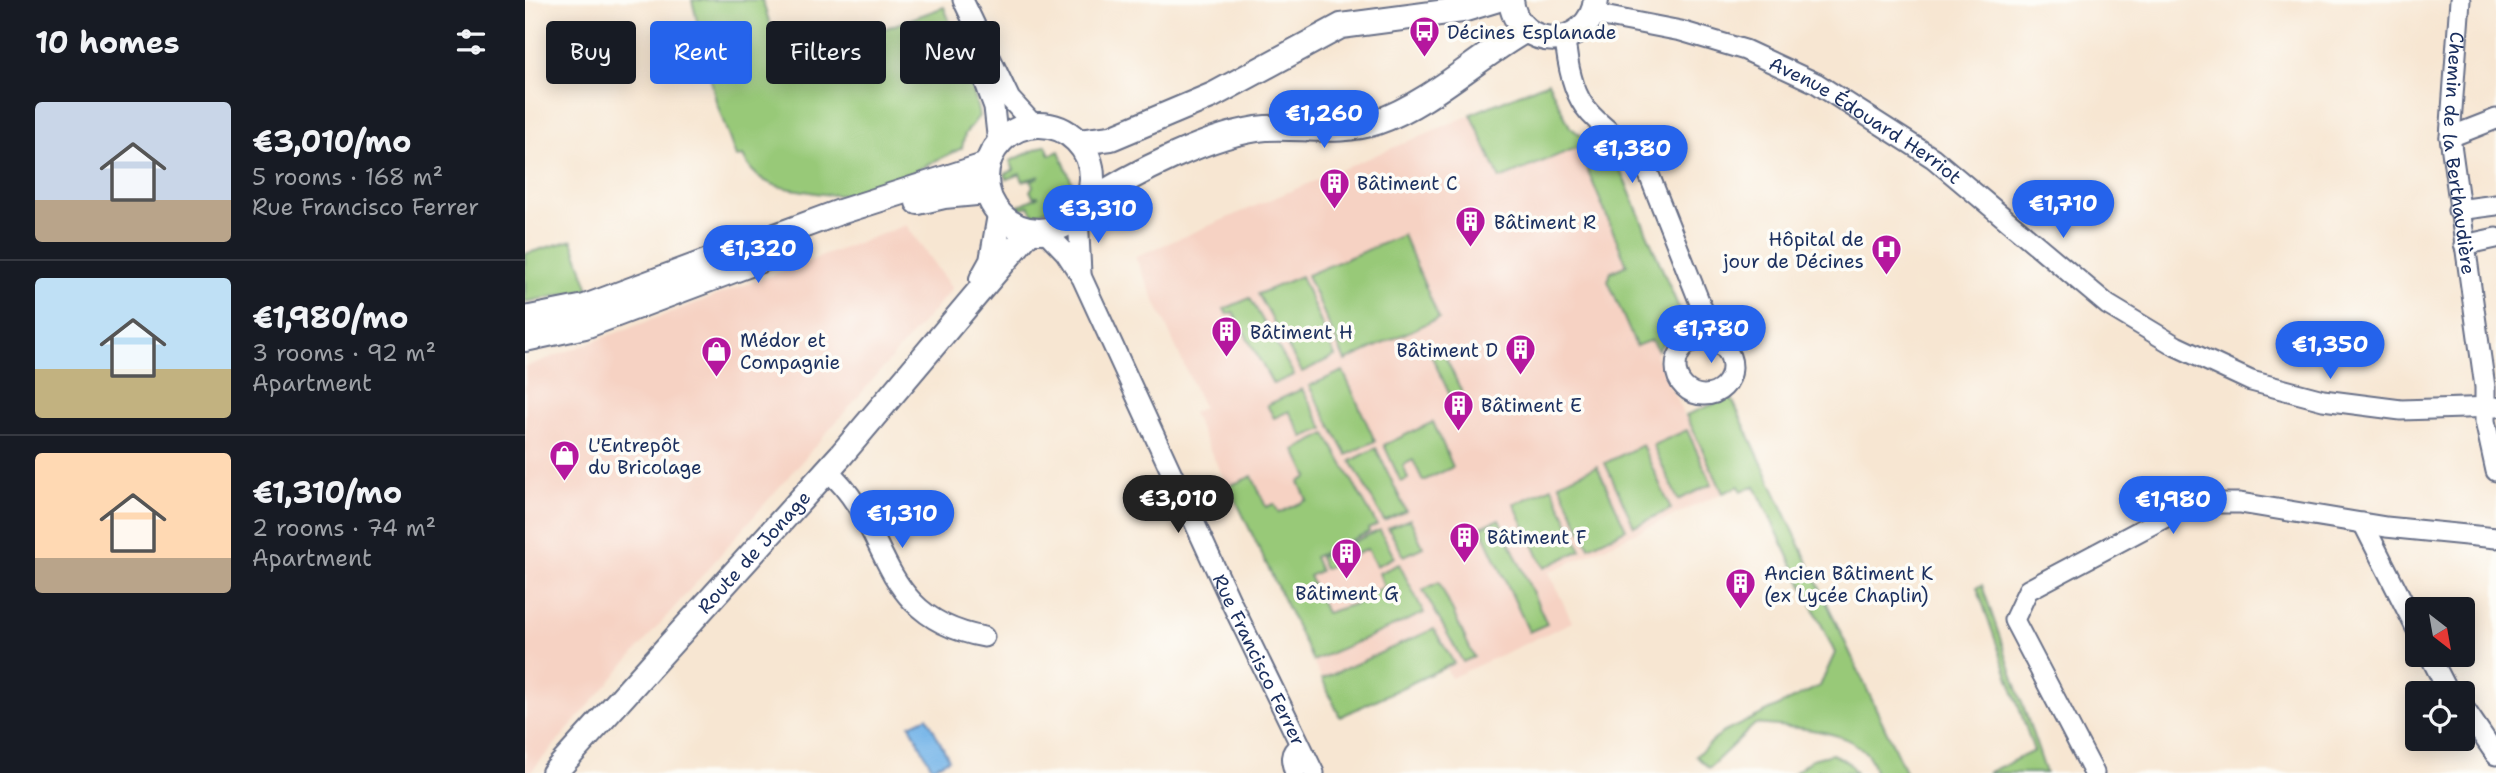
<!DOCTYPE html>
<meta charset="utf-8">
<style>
body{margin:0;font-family:"Shantell Sans",sans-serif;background:#20242c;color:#f1f3f6;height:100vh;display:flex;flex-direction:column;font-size:26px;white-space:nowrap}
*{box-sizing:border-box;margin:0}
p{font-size:23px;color:#9ea1a6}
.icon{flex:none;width:38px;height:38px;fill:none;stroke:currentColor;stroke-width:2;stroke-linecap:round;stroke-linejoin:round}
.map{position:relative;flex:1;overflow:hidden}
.sheet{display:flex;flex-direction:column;background:#171b24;width:525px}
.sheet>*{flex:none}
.top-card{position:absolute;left:21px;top:21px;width:665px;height:63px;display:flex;gap:14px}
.needle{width:46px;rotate:149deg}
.controls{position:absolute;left:1880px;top:597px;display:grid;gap:14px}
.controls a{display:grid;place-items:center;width:70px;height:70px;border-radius:7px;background:#171b24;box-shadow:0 4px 18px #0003;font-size:35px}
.price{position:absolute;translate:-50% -60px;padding:0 16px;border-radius:24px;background:#2563eb;color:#fff;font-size:23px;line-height:46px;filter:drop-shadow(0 2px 4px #0008)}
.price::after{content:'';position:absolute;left:50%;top:42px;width:21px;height:16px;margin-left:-10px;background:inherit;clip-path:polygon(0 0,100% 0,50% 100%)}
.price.selected{background:#222;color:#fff}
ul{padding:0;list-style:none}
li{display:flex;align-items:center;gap:21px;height:175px;padding:0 35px}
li+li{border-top:2px solid #363941}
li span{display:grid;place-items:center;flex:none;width:196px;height:140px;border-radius:7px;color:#555}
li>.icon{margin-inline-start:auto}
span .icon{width:84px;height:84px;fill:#fffc;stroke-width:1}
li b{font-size:30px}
h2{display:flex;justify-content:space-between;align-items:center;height:84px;padding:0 35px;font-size:30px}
.pill{padding:0 24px;border-radius:7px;background:#171b24;box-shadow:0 4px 18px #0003;font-size:24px;line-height:63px}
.pill.selected{background:#2563eb;color:#fff}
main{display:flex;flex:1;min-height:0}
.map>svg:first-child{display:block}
</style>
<main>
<section class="sheet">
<h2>10 homes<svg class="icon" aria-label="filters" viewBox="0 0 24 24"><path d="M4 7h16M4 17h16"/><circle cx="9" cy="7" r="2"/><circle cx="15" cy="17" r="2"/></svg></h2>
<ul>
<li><span style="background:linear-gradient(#c9d6e8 70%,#b9a48a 0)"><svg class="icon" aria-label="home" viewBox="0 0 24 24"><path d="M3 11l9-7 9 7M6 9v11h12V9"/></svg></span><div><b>€3,010/mo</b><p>5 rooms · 168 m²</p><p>Rue Francisco Ferrer</p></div></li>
<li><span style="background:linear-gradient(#bfe0f5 65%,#c2b280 0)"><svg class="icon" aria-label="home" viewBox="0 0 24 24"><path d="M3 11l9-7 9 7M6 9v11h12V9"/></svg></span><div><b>€1,980/mo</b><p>3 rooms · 92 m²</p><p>Apartment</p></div></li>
<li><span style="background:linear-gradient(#ffd9b3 75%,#b9a48a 0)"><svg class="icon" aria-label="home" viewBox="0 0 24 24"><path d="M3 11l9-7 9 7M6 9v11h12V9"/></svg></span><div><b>€1,310/mo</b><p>2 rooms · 74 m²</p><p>Apartment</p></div></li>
</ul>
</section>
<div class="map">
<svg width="1971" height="773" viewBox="0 0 1971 773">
<rect width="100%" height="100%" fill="#fdfcf7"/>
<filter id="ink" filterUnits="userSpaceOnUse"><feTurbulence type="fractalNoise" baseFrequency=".0143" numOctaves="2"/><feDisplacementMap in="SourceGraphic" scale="14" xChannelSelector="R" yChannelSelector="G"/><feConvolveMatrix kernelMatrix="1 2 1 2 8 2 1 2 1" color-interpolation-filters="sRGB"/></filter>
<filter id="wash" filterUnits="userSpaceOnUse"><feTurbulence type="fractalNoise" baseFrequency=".00686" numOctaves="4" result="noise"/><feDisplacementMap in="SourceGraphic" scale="28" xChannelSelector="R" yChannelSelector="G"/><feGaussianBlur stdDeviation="1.57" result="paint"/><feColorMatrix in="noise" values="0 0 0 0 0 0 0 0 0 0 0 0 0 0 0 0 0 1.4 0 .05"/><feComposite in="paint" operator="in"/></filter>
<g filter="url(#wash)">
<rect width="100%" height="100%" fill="#f7e6d2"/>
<!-- built -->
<path fill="#f6d2c3" d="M1023,82l22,45 43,33 9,14 67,158 -29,13 -4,11 28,60 47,-19 36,76 -218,99 23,50 -121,56 -5,-10 -106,49 -148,-304 11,-6 -68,-150z
M381,225l46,64 -422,484h-5v-406z"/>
<!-- green -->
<path fill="#98c978" stroke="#5a7c6b" stroke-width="2" d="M167,0h70l22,65 160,-58 25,64 10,45 -14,18 -3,14c-36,17 -86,47 -126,47 -12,0 -25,-3 -38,-5 -26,-3 -44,-10 -55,-34l-7,1 -20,-56z
M1023,82l22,45 43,33 9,14 67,158 -25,10 -6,8 -7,-10 -15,6 -28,-65 3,-9 16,-7 -49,-118 -78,32 -29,-65z
M521,145l4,10 9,-4 15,36 -8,4 4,8 -36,16 -5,-9 -9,3 -2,-3 21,-10h-6l-3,-5 3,-5 -2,-5 9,-5 -17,5 -3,-7 -13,5 -2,-5 9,-4 -4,-9z
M878,235l36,83 -94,43 -38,-86z
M47,240l17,50 -64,12v-48z
M776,276l34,80 -33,16 -44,-78z
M725,298l44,77 -21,9 -40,-72 -6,2 -3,-5z
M917,350l26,55 -11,5 -26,-55z
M818,371l32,70 -28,14 -38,-69z
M777,389l22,40 -21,8 -14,-26 -15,7 -7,-13z
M1206,397l175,376h-31c-5,-46 -85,-45 -120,-49l-46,44 -13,-12 26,-23 98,-47 15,-33 -80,-167 -14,5 -2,-5 -16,7 -37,-78z
M908,422l20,45 -30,14 -10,-21 -10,5 5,14 -7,3 -17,-37z
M1162,430l25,54 -34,16 -25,-55z
M801,434l51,91 -9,4 1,3 -55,25 6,14 -11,5 17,37 35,-11 -1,-4 24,-11 -5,-14 20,-9 25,49 -111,48 -84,-175 23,-10 14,31 8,-3 5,9 28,-13 -8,-18 9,-5 -13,-27z
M1117,445l29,64 -37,17 -29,-63z
M851,448l30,63 -22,10 -33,-60z
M1072,466l29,63 -37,18 -30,-64z
M1027,487l29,63 -37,18 -30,-64z
M885,519l13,28 -19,9 -16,-28z
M974,519l48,105 -18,8 -48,-105z
M855,530l14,27 -18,9 -9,-17 -43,20 -5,-12z
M914,582l35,75 -11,5 -40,-72z
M1457,585l64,188h-59l47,-22 -57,-164z
M909,629l20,34 -114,54 -18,-38z
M1307,754l16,8 8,11 -38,-3 -1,3h-23l18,-14z"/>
<!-- water -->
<path fill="#73b4e8" stroke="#4772a3" stroke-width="2" d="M402,717l22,42 -17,9 -22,-43z"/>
</g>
<g filter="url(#ink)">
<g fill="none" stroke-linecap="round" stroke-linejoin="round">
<defs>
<g id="minor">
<path d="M438,0l47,99 24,26"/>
<path id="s1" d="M1935,0l-10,137 35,250v34l11,50"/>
<path id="s2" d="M1068,14l88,17 64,19 71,33 117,75 175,147 68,41 75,35 72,19 78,10 95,-3"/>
<path d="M447,34l3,22 19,51 4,37"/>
<path d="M1040,38c2,23 6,49 19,68 17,24 45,35 62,61l69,174"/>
<path d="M1925,137l46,-18"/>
<path d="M1933,210l38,-5"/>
<path d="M553,215l3,58"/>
<path id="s3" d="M520,231l20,21 17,26 148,322 84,173"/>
<path d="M1939,245l32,-7"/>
<circle cx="1179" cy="367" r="28"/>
<path d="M302,470c67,59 47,147 157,167"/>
<path d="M1838,523l54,107"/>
<path d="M1904,654l20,39"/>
<path d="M1937,705l34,50"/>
<path d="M770,773c-4,-12 -7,-20 5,-27"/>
<path d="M1569,773l-80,-153 14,-30 164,-87h48l146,24 110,11"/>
</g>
<g id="major">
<path d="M986,0c5,52 79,51 85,0"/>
<circle cx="514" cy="178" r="53"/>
<path d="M554,142l32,-4 102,-43 128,-69 121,-16 33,-10"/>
<path d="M393,202l26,-6 43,-4"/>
<path d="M561,204c44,-29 127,-72 180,-76 36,-2 76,6 111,-6 54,-19 99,-64 149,-92"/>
<path d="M457,279l10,-18 8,-46"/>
<path d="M0,319l60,-12 255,-95 147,-47"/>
<path d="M0,339l60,-13 194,-73"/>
<path id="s4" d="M29,773l288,-319 188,-223"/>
</g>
</defs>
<!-- minor casing -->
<use href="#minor" stroke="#686f87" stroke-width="23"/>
<!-- major casing -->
<use href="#major" stroke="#686f87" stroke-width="28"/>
<!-- minor -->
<use href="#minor" stroke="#fff" stroke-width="19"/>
<!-- major -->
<use href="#major" stroke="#fff" stroke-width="24"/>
</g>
</g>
<!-- icons -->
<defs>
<symbol id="bus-pin" viewBox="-11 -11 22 30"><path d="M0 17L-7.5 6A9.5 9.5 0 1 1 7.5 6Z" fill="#b5179e" stroke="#fdfcf7"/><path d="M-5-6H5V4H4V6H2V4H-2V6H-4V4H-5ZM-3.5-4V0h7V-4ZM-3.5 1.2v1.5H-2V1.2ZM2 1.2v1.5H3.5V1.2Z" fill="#fff"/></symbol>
<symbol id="building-pin" viewBox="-11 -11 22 30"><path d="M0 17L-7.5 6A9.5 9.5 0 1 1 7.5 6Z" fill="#b5179e" stroke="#fdfcf7"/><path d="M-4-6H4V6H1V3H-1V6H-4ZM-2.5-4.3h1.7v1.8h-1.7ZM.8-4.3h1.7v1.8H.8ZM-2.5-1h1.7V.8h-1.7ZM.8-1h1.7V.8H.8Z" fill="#fff"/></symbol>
<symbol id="hospital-pin" viewBox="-11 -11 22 30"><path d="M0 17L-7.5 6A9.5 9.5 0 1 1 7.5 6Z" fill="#b5179e" stroke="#fdfcf7"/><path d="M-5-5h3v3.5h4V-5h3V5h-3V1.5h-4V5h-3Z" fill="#fff"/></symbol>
<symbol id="shop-pin" viewBox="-11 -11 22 30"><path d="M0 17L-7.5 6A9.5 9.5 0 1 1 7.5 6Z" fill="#b5179e" stroke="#fdfcf7"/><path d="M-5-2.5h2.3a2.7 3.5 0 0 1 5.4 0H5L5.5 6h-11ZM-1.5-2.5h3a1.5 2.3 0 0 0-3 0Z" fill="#fff"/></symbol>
</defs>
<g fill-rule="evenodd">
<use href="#bus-pin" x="882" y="14" width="35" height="47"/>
<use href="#building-pin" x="792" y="166" width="35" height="47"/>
<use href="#building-pin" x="928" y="204" width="35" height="47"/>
<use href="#hospital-pin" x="1344" y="232" width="35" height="47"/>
<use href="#building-pin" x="684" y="314" width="35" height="47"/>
<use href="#building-pin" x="978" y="332" width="35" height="47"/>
<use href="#shop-pin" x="174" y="334" width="35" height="47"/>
<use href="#building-pin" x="916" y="388" width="35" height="47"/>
<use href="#shop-pin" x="22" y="438" width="35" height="47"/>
<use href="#building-pin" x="922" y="520" width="35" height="47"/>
<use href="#building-pin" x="804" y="536" width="35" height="47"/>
<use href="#building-pin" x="1198" y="566" width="35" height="47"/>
</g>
<g text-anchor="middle" stroke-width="7" stroke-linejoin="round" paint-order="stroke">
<!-- poi labels -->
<g font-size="19" fill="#1b2f5e" stroke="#fdfcf7" text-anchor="start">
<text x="922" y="39">Décines Esplanade</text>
<text x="832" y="190">Bâtiment C</text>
<text x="969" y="229">Bâtiment R</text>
<text x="1339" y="246" text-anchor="end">Hôpital de<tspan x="1339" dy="22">jour de Décines</tspan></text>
<text x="725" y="339">Bâtiment H</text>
<text x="215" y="347">Médor et<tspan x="215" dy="22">Compagnie</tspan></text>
<text x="973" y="357" text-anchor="end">Bâtiment D</text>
<text x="956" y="412">Bâtiment E</text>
<text x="63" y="452">L'Entrepôt<tspan x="63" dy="22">du Bricolage</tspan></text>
<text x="962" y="544">Bâtiment F</text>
<text x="1239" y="580">Ancien Bâtiment K<tspan x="1239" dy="22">(ex Lycée Chaplin)</tspan></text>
<text x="822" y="600" text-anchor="middle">Bâtiment G</text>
</g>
<!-- street labels -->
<g font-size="19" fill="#1b2f5e" stroke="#fdfcf7">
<text dy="7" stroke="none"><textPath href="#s2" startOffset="296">Avenue Édouard Herriot</textPath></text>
<text dy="7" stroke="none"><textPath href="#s1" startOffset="154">Chemin de la Berthaudière</textPath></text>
<text dy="7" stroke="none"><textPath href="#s4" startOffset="298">Route de Jonage</textPath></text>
<text dy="7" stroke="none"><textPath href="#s3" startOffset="481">Rue Francisco Ferrer</textPath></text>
</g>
</g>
</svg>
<div class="controls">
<a><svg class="needle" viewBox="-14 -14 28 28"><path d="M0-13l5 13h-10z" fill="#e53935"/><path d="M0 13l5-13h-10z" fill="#9ea1a6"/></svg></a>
<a><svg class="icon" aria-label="locate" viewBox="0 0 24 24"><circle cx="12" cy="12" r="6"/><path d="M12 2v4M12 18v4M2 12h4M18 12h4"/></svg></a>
</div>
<b class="price" style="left:799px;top:150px">€1,260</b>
<b class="price" style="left:1107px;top:185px">€1,380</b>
<b class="price" style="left:1538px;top:240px">€1,710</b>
<b class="price" style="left:573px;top:245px">€3,310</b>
<b class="price" style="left:233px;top:285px">€1,320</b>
<b class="price" style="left:1186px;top:365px">€1,780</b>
<b class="price" style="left:1805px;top:381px">€1,350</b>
<b class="price selected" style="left:653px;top:535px">€3,010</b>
<b class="price" style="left:1648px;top:536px">€1,980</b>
<b class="price" style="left:377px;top:550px">€1,310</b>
<div class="top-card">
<a class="pill">Buy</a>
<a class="pill selected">Rent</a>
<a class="pill">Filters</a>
<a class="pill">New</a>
</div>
</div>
</main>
